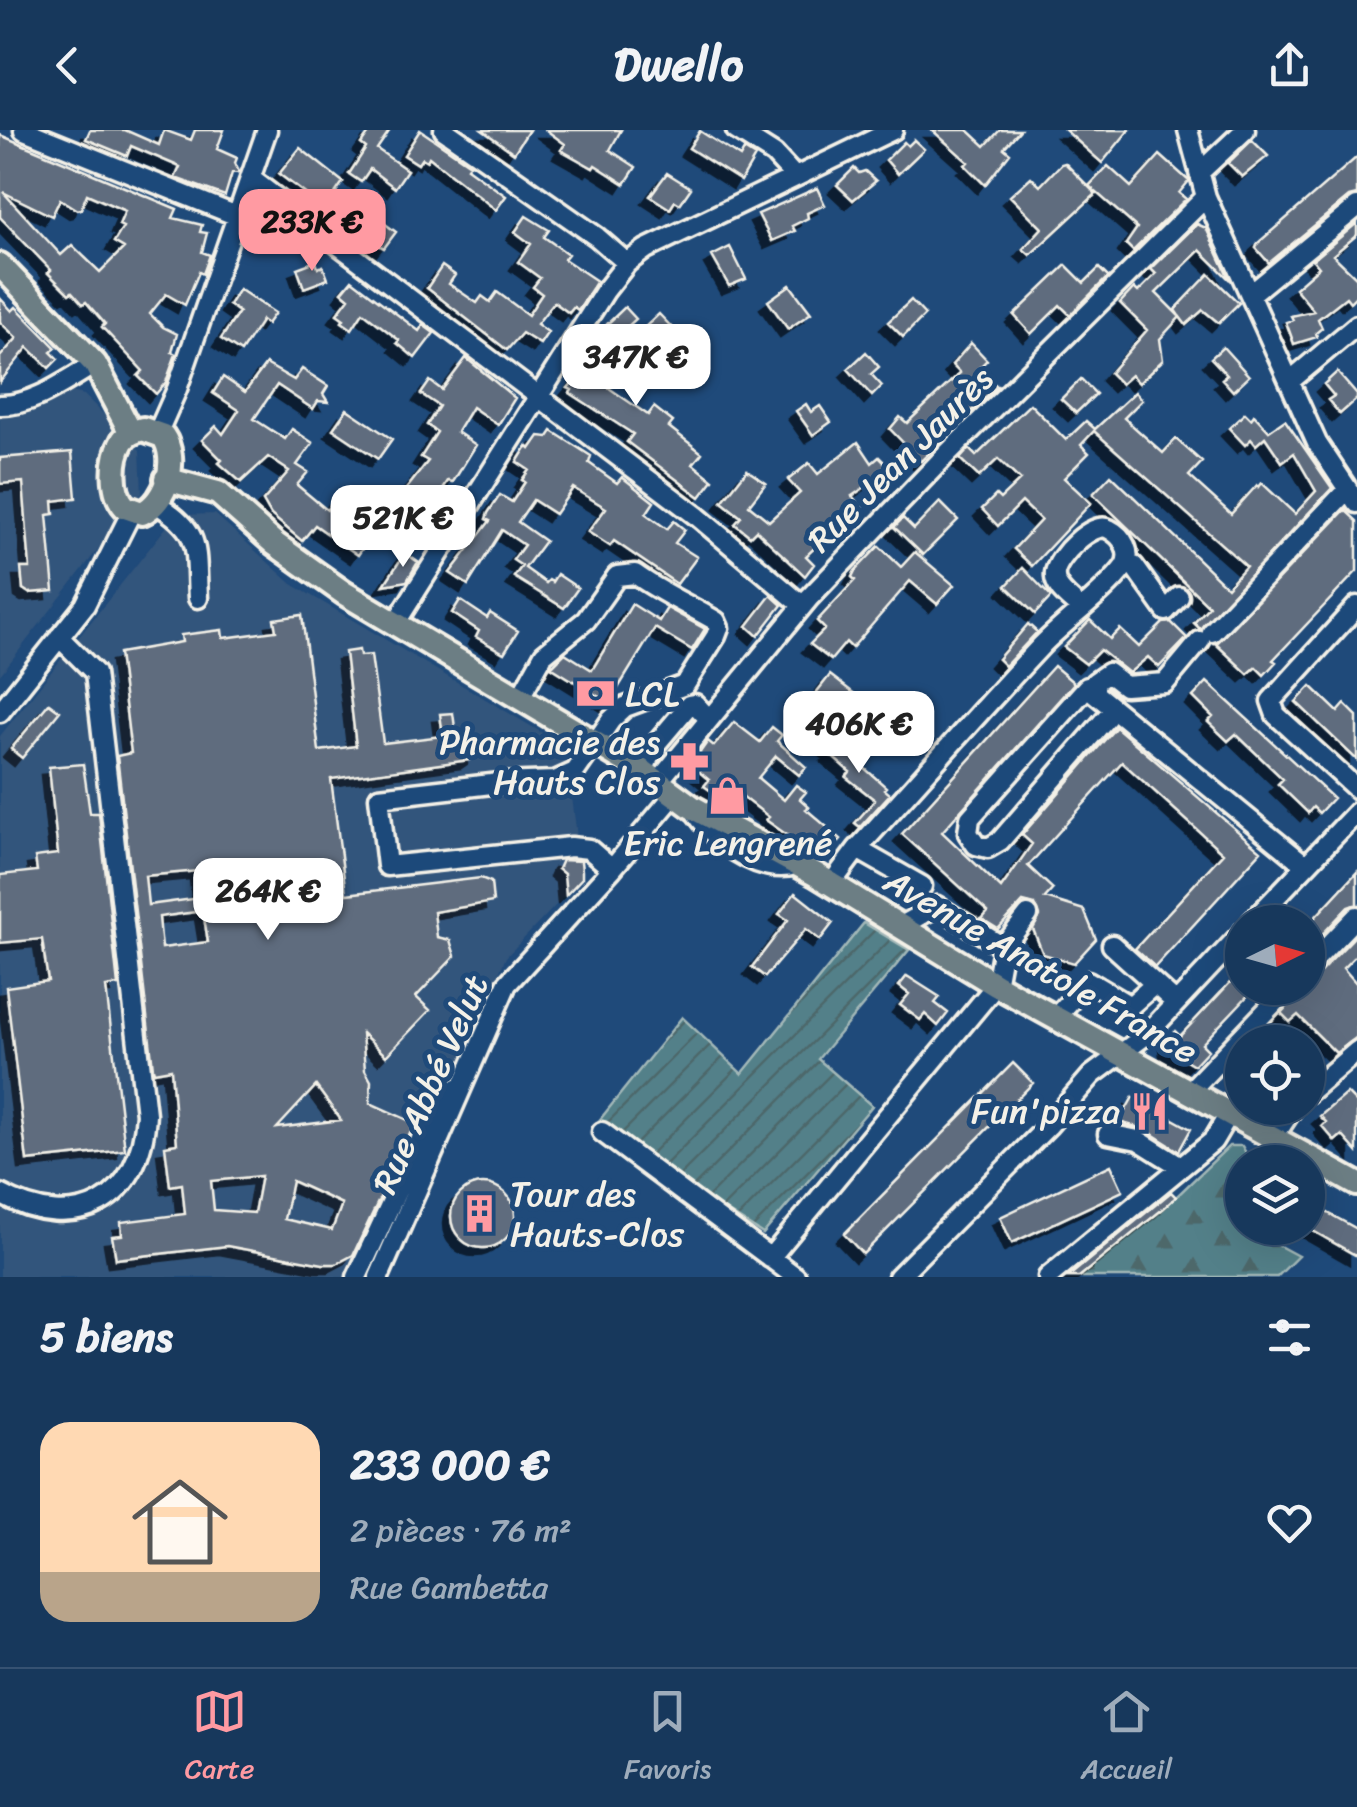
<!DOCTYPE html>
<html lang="fr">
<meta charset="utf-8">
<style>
body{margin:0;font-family:Sriracha,sans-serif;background:#203f62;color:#f1f3f6;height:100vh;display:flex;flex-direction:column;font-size:38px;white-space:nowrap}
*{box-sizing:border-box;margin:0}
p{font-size:32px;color:#9eacbb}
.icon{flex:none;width:55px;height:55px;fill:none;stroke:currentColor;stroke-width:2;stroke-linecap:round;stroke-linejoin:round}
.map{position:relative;height:1147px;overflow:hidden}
.sheet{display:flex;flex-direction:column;background:#17385c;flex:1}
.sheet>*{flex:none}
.needle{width:65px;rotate:85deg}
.tools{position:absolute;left:1225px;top:775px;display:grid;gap:20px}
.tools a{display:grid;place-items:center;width:100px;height:100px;border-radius:50%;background:#17385c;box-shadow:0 10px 40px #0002,0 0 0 2px #365272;font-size:50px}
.price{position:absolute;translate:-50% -85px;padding:0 22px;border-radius:20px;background:#fff;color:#222;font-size:32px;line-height:65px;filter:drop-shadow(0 2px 5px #0008)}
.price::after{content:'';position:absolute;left:50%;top:60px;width:30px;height:22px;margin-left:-15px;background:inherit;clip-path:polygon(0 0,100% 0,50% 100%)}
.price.on{background:#ff9aa2;color:#111}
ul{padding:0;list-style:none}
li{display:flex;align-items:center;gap:30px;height:250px;padding:0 40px}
li span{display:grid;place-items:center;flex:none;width:280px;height:200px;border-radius:30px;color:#555}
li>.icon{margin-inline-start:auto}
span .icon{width:120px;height:120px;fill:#fffc;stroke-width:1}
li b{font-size:42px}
h2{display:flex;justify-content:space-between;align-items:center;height:120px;padding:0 40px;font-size:42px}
header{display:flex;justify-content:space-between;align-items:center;height:130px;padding:0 40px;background:#17385c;font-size:45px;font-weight:700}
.menu{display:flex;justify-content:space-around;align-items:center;height:140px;border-top:2px solid #365272;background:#17385c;font-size:28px;color:#9eacbb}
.menu a{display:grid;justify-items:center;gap:5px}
.menu .on{color:#ff9aa2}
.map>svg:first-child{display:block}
</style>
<header><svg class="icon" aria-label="back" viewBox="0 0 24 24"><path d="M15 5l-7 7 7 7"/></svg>Dwello<svg class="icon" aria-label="share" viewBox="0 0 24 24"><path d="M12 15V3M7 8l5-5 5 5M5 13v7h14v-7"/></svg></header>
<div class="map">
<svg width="1357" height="1147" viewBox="0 0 1357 1147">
<defs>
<pattern id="forest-firs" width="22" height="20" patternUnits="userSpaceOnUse" patternTransform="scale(2.5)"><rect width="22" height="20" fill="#528089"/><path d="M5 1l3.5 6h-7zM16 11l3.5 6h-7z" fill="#4e676b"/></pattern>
<pattern id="garden-furrows" width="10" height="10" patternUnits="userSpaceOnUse" patternTransform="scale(2.5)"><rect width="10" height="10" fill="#528089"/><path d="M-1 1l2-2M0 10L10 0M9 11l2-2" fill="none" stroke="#4e676b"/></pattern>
<filter id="shadow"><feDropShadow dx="-8" dy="8" stdDeviation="0" flood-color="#0009"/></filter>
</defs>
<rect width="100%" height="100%" fill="#1f4a7a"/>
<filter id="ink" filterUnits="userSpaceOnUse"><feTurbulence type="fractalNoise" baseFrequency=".01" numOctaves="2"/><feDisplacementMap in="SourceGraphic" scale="20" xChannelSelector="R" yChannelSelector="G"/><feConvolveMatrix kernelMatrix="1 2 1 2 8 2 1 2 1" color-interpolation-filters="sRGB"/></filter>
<g filter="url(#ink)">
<!-- built -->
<path fill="#32547b" d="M72,262l12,3 56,55 2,43 -142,182v-261l17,1z
M215,384l77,70 274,163 16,131 -76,79 -140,320h-366v-541l176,-221z"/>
<!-- forest -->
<path fill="url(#forest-firs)" stroke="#a3b8b8" stroke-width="2.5" d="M1229,1016h13l4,7 -16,42 3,26 65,35 -21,21h-198l97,-80z"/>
<!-- garden -->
<path fill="url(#garden-furrows)" stroke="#a3b8b8" stroke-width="2.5" d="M864,793l45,27 -91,109 54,47 -109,128 -169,-107 88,-110 60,57z"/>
<!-- building -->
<path fill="#5e6c7e" stroke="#f4f1e8" stroke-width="2.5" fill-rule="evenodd" filter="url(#shadow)" d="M90,0h35l34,15 5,-15 27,10 4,-10h29l-7,19 20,9 -2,5 4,9 -7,1 -7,23 -50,-18 5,-11 -49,-21 -4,10 -41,-17z
M371,0h19l-13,19 30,21 -12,18 -25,-19 -9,13 -12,-8 17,-26 -5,-4z
M420,0l50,34 -3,4 39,28 -10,14 -67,-53 -2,4 -5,-3 -4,6 -14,-9z
M482,0h47l-15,23z
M546,0h75l-11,20 26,17 -11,17 -30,-19 -2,3 -32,-18 4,-6z
M932,0h36l17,16 15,-16h20l-16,18 6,5 -25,32 -20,-20 3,-3z
M1065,0h64l-27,33z
M700,1l40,26 4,-7 11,7 -14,24 -52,-33z
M0,5l177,74 -4,9 29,7 -2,7 7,1 -5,19 8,3 -7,19 -4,-2 -14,33 -19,-11 -16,20 13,13 14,7 -5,18 4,2 -10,28 -10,12 -18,-18 5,-5 -41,-44 3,-3 -19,-22 -3,2 -11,-12 -3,2 -21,-21 3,-3 -51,-53zM3,62l49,24 8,-17 17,11 4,-1 6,-15 38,17 -6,14 4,2 -9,15 10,6 -24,24 -28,-27 -11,10z
M914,10l10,9 -26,25 -12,-14 18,-18 4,4z
M1252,10l16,16 -26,21 -14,-14z
M300,18l43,34 -16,23 -13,-9 -7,-1 -28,-21z
M1160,25l29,26 -10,12 7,6 -53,52 -7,-7 11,-16 -48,-42 19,-20 23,21z
M1357,27v38l-8,2 -80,66 -13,-15 2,-5z
M1065,33l31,31 -66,61 -7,-6 19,-21 -32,-32 21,-19 9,9 21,-22z
M854,38l5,5 6,-2 11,10 -23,19 -16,-15z
M667,43l24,15 -11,16 -5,-3 -5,8 -20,-13z
M817,58l8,17 -18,8 1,5 -16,8 3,5 -23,10 -14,-27z
M365,69l16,12 -5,6 20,15 -12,16 -41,-25z
M526,86l23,14 -5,7 24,17 -4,5 33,22 -19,29 -4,-3 -5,6 -15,-11 -17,22 11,8 -8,12 -18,-11 -15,17 -80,-62 15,-22 13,9 -6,9 28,19 5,-7 8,6 7,-10 31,23 14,-21 -9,-7 7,-9 -22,-16 13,-18 -16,-12z
M1357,93v12l-24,20 24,23v17l-7,7 -4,-5 -28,22 4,9 -6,5 1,4 -23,7 -8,-22 7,-2 -2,-4 23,-5 -19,-23 24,-21 -6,-7z
M1197,94l9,4 24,52 -30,-30 -44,43 23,23 -4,-6 34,-36 30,29 -20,20 -16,-13 -17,15 -6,-8 -20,22 3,21 -24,23 -8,-8 -10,9 -11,-11 37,-43 -27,-27 14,-15 4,4 18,-18 -5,-5z
M730,117l16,32 -17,7 -17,-30z
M316,131l2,7 5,-2 5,13 -24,9 -7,-20z
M1066,135l18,18 15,-15 9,9 -38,38 -10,-10 -29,29 -17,-19z
M352,150l67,51 4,-6 11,8 -19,25 -18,-15 2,-3 -36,-28 -11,17 -10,-7 2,-3 -7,-5 12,-16 -7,-6z
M790,155l21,28 -23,16 -20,-28z
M239,159l36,24 -8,11 -5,-4 -21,32 -20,-13 18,-27 -10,-7z
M0,168l12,13 4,-4 40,41 -5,4 7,7 -9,9 -21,-21 -28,35v-25l17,-19 -17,-16z
M911,170l14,15 -22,22 -15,-15z
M625,177l11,12 -21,19 19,14 -25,36 39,27 6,-8 19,15 -4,5 33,26 -9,11 20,16 -13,17 -73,-55 6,-8 -63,-41 2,-3 -4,-2 34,-40 -12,-9 8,-13 4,3z
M659,184l20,21 -15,14 -20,-21z
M971,213l16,17 -9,9 19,17 -76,75 -31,-32 10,-12 7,6 53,-50 -8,-8z
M1223,217l26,29 -16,15 -11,-12 5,-4 -16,-17z
M866,222l13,15 -8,7 11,12 -10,10 -24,-27z
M466,228l49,40 -17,27 -26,-18 -15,25 19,13 -23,37 -5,-1 -11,17 3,10 -12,-2 -10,-7 -22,32 -19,-13 14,-21 6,4 31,-40 -7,-4 16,-25 -10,-7 12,-19 -18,-12 9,-13 12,9z
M266,234l28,16 8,-11 26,17 -5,8 5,8 -10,-1 -5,8 -36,-24 -23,34 31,20 7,-10 21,14 -16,22 11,7 -11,13 30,25 10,-13 13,10 7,-11 17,11 -20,26 13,9 -9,13 -43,-30 -13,16 -31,-26 -8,-14 26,-30 -21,-14 -27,25 -22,-19 3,-3 -20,-20 14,-14 7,8 16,-24 -26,-17 10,-16 22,15z
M1337,242l20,23v4l-17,15 -12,-14 6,-4 -10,-12z
M1081,249l15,15 -20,19 -15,-14z
M1135,262l7,8 -18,18 39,35 13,-14 26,23 -13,14 42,38 26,-29 2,2 3,-4 33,31 21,-23 -22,-38 -12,9 -17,-25 -9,8 -5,-6 -6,6 -16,-17 16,-15 6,6 3,-4 15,16 16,-11 47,68 -132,141 -6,-6 15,-17 -116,-112 18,-19 116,112 19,-21 -152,-135 -13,14 8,8 -25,25 27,25 -59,63 -18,-17 27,-29 -19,-18 -24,24 -16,-17 14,-14 4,4 20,-19 -22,-21 -19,18 -19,-18 9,-10 7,7 54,-52 36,36 20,-19 9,8z
M806,274l5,8 9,-6 11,16 -18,13 -17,-24z
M347,279l45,30 -14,20 -45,-30z
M552,301l39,25 -2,7 28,20 5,-6 32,25 -8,12 21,15 7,-8 11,9 -10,13 22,14 -20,27 -63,-43 -4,5 -22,-14 18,-24 -33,-20 -18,26 -22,-14 -15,22 27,19 -20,27 21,15 3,-3 3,2 5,-8 21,14 -14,20 -50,-31 8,-11 -9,-6 11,-15 -22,-15 -34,55 -18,-12 40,-52 -4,-2 2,-6 12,-18 12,7 13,-20 -3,-2 7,-10 -12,-8 10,-16 3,3 9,-13 9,1z
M858,312l14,21 7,-6 12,12 -11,11 -2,-2 -26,18 11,13 -19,11 -38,36 8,8 -9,12 -49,-46 -6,6 -15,-12 6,-7 -19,-15 25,-32 19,13 -17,22 20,16 31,-28 -12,-13 21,-17 9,11z
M72,322l4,46 -23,3 1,13 -7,1 7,76 -25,2 -6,-4 -2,-21h9l-7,-86 -23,2v-26z
M940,372l18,18 -35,35 -29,-28 9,-9 11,11z
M1345,380l12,11v50l-84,89 3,2 -12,13 -8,-8 -8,7 -32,-30z
M879,416l22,21 14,-15 39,33 -17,19 -27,-23 -58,67 -6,-6 -15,18 -21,-16 15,-15 -8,-8 38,-41 -3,-3 3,-6z
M405,423l13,9 -11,19 -23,4z
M1023,438l28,29 -16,17 -29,-28z
M771,465l11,10 -24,31 -11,-10z
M460,470l27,18 3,-5 28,18 -14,22 -28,-16 3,-6 -27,-18z
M632,474l27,17 8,-13 38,21 -13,21 -37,-22 -46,75 -58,-36 14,-14 27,17z
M302,485l17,136 37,-5 -11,-94 14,-2 1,6 11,-1 12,88 60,-7 -3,-22 13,-1 3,22 16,-1 3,22 -6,4 -138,19 15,115 135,-16 10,4 2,20 -59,10 3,25 13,3 5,16 -39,41 14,13 -44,46 -24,-23 3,37 6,11 -1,22 45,20 -62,132 -17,9h-13l-96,-18 -111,13 -4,-23 10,-1 -1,-13 64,-8 -3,-30 -12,2 -5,-40 12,-2 -6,-75 -17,3 -1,-4 -36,-312 14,-3 -12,-100 63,-11 -1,-7 41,-5 1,8 53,-7 -2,-12zM198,741l3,27 -53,7 -3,-29zM203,781l5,31 -46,6 -3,-31zM316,956l25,34 -64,8zM261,1046l-7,37 -40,-3 -3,-29zM292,1051l50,23 -10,26 -48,-11z
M1090,490l20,19 10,-10 19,18 24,-24 8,-1 16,16 -28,29 -11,-10 -19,16 -29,-23 -14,14 -22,-17z
M1028,494l9,8 -32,34 -7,-7z
M1054,536l20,17 -132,149 59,56 31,-44 -10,-9 94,-108 145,124 -106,116 -20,-18 88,-96 -101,-91 -94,104 25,23 -8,9 39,12 12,29 -22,24 -31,-9 -10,-25 7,-13 -5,-11 -12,-3 -25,27 -16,-10 6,-7 -86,-78z
M830,545l26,20 -15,18 -25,-20z
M1207,552l126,116 -14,15 -6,-6 -5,6 -30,-29 5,-5 -47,-45 -8,7 -20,-19 5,-5 -20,-20z
M1311,556l27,26 7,-8 12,12v44l-61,-58z
M49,573l11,8 -38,47 -11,-9z
M734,592l26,20 12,-15 10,8 -5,6 29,26 -7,8 -23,-19 -18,22 26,22 12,-15 10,7 -6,7 9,8 -3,2 35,30 -19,21 -56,-40 3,-3 -27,-21 -7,9 -21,-12 -10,-7 5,-6 -18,-15 17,-24 6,5z
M839,605l19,16 -5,7 33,29 -2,2 6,5 -30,33 -5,-4 20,-23 -29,-23 4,-5 -21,-18 3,-3 -4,-3z
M83,634l7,49h9l19,172 -12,2 19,163 -98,11 -21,-174 42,-6 -6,-42 -42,4v-68l37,-4 -2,-14 23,-3 -9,-87z
M562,730l19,1 1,10v7l-16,17 -2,-21 -6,-5z
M1357,742v32l-9,3 -36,38 -4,-4v-16z
M795,763l38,30 -13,17 -14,-11 -41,48 -13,-10 36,-47 -9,-6z
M1357,804v20l-14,14 14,16v53l-21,16 -38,-38 -8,7 -9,-9z
M1242,840v18h13l-53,56 6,6 -14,15 -26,-16 -1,-9 8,-9 5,5z
M907,846l33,21 -5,6 13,10 -10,13 -13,-12 -5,6 -20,-15 9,-11 -10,-8z
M1013,933l20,20 -170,171 -19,-20z
M1347,963l10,10v49l-15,-17 -7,6 -13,-15 4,-4 -6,-6z
M1133,967l58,32 -12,22 -35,-22 -25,-7z
M1111,1035l12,26 -111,52 -12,-26z
M451 1086a32 32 0 1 1 64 0a32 32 0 1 1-64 0Z
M1171,1062l5,5 -12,11 -85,69h-11z
M1308,1072l49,27v27l-49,-28z"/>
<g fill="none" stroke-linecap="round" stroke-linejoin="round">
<defs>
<path id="minor" d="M24,0l213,86
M444,0l153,107 30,26
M736,0l38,24 21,23
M1188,0l18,67 111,246 40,60
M1199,43l46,-43
M250,48l448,339 104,88
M1251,164l106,-87
M1290,251l67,-56
M0,275c33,1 67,-25 95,-41
M158,302l19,-43 90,-259
M157,374c46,29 38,44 41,94
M1125,436h9l32,45 13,-14
M1357,476l-86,95 5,14 81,74
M395,494l210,-333 22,-28 19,-14 247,-119
M1212,502l135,-142
M1095,563v-11l13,-9 17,13 40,-3 35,-42
M519,569l25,-45 42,-34 31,-44 18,-2c26,19 54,31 81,47l3,7 -3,8 -31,49 -60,22 -14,13 -36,52 -20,9 -55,2 -121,14 8,69 184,-19 18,2 23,20
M1114,579l-114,132 -12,7 -12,-3 -8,-12 2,-15 117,-131 218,178
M0,582l85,-107 47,-94
M644,642l7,-22 38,-45 6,-1 14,15
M658,652l151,-184 139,-145 258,-256
M692,677c20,32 65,69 104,58
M857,719l65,37
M831,754l26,-35c62,-68 122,-137 184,-203 23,-24 66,-55 83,-79 9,-14 -1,-31 -15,-38 -16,-9 -52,28 -54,44 -2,15 16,26 25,35
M1252,792l105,-110
M901,796l36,-20 66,41
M1112,815l64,58
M1308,837l49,-51
M1056,887l32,-36 42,25 25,-22
M1189,962l99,-104
M1308,963l49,-42
M602,1002l194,145
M1108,1004l30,6 43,27
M1273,1008l20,-30
M0,1064c77,42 141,7 146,-80l-51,-441 -36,-36
M770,1128l226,-273 7,-38 25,-32
M357,1147l78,-168 22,-21
M379,1147l128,-293 105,-115 63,-75
M898,1147l150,-151 44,-51 54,-40 96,-102
M1048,1147l165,-136 16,-27"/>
<path id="major" d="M0,135l95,99 36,69
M143,299l20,7c16,23 4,66 -21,77l-17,-6c-14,-15 -13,-48 -3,-65 4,-8 13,-11 21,-13z
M166,349l52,14 57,51 69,49 300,179 48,35 123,67 181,111 361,199"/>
</defs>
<!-- minor casing -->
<use href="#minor" stroke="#f4f1e8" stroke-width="25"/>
<!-- major casing -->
<use href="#major" stroke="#f4f1e8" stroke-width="30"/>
<!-- minor -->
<use href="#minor" stroke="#1f4a7a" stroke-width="18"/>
<!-- major -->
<use href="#major" stroke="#6c7e84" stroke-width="22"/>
</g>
</g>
<!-- icons -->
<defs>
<symbol id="bank-bare" viewBox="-9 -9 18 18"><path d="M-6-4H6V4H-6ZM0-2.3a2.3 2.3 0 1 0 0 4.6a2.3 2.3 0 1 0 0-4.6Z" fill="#ff9aa2" stroke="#1f4a7a" stroke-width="2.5" paint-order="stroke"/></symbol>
<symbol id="pharmacy-bare" viewBox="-9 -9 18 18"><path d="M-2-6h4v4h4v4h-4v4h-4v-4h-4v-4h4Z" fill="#ff9aa2" stroke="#1f4a7a" stroke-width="2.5" paint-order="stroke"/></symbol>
<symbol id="shop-bare" viewBox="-9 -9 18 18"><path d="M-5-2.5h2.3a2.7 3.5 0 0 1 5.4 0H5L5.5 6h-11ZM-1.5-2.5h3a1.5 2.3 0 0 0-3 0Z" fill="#ff9aa2" stroke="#1f4a7a" stroke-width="2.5" paint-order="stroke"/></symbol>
<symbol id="restaurant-bare" viewBox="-9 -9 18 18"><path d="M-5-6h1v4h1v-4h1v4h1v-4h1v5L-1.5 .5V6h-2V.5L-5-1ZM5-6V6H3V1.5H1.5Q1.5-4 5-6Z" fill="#ff9aa2" stroke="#1f4a7a" stroke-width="2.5" paint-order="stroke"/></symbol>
<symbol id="building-bare" viewBox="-9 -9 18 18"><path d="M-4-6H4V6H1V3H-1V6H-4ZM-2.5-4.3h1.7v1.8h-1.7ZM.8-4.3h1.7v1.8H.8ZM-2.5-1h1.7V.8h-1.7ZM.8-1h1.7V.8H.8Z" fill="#ff9aa2" stroke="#1f4a7a" stroke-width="2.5" paint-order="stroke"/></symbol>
</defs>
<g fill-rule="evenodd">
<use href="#bank-bare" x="568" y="536" width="55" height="55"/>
<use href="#pharmacy-bare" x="662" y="604" width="55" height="55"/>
<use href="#shop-bare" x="700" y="638" width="55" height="55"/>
<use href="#restaurant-bare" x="1122" y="954" width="55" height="55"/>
<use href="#building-bare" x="452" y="1056" width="55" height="55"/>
</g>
<g text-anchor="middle" stroke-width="10" stroke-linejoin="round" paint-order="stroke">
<!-- street labels -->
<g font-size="35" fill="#f4f1e8" stroke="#1f4a7a">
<text transform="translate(900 329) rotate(-45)" y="12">Rue Jean Jaurès</text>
<text transform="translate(1041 836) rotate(30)" y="12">Avenue Anatole France</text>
<text transform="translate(430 954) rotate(-66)" y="12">Rue Abbé Velut</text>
</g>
<!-- poi labels -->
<g font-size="35" fill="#f4f1e8" stroke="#1f4a7a" text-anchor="start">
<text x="625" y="576">LCL</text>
<text x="660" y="624" text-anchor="end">Pharmacie des<tspan x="660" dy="40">Hauts Clos</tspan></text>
<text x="728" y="725" text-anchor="middle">Eric Lengrené</text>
<text x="1120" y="993" text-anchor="end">Fun'pizza</text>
<text x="510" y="1076">Tour des<tspan x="510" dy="40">Hauts-Clos</tspan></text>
</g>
</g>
</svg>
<div class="tools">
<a><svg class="needle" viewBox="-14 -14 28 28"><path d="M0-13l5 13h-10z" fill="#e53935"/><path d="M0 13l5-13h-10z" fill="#9eacbb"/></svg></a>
<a><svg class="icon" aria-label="locate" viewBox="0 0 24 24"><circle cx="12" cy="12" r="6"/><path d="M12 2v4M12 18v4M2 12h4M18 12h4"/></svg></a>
<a><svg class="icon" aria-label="layers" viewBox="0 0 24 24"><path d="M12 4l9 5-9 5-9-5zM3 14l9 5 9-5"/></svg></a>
</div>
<b class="price on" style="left:312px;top:144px">233K €</b>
<b class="price" style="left:636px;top:279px">347K €</b>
<b class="price" style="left:403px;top:440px">521K €</b>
<b class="price" style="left:859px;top:646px">406K €</b>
<b class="price" style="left:268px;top:813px">264K €</b>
</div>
<section class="sheet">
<h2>5 biens<svg class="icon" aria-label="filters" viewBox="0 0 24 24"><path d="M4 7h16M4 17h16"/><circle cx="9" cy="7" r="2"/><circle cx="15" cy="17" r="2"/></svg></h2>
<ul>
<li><span style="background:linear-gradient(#ffd9b3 75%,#b9a48a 0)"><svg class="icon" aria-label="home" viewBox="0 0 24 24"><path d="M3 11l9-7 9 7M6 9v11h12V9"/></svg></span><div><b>233 000 €</b><p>2 pièces · 76 m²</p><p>Rue Gambetta</p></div><svg class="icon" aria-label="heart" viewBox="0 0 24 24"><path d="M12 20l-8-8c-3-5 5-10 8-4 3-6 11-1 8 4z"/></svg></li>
</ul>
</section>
<nav class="menu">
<a class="on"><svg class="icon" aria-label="map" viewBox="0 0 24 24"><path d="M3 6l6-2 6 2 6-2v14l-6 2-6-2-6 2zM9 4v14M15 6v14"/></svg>Carte</a>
<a><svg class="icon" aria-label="saved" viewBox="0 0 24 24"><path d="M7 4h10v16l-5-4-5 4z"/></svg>Favoris</a>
<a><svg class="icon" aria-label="home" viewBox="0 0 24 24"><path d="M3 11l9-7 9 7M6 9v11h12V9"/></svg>Accueil</a>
</nav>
